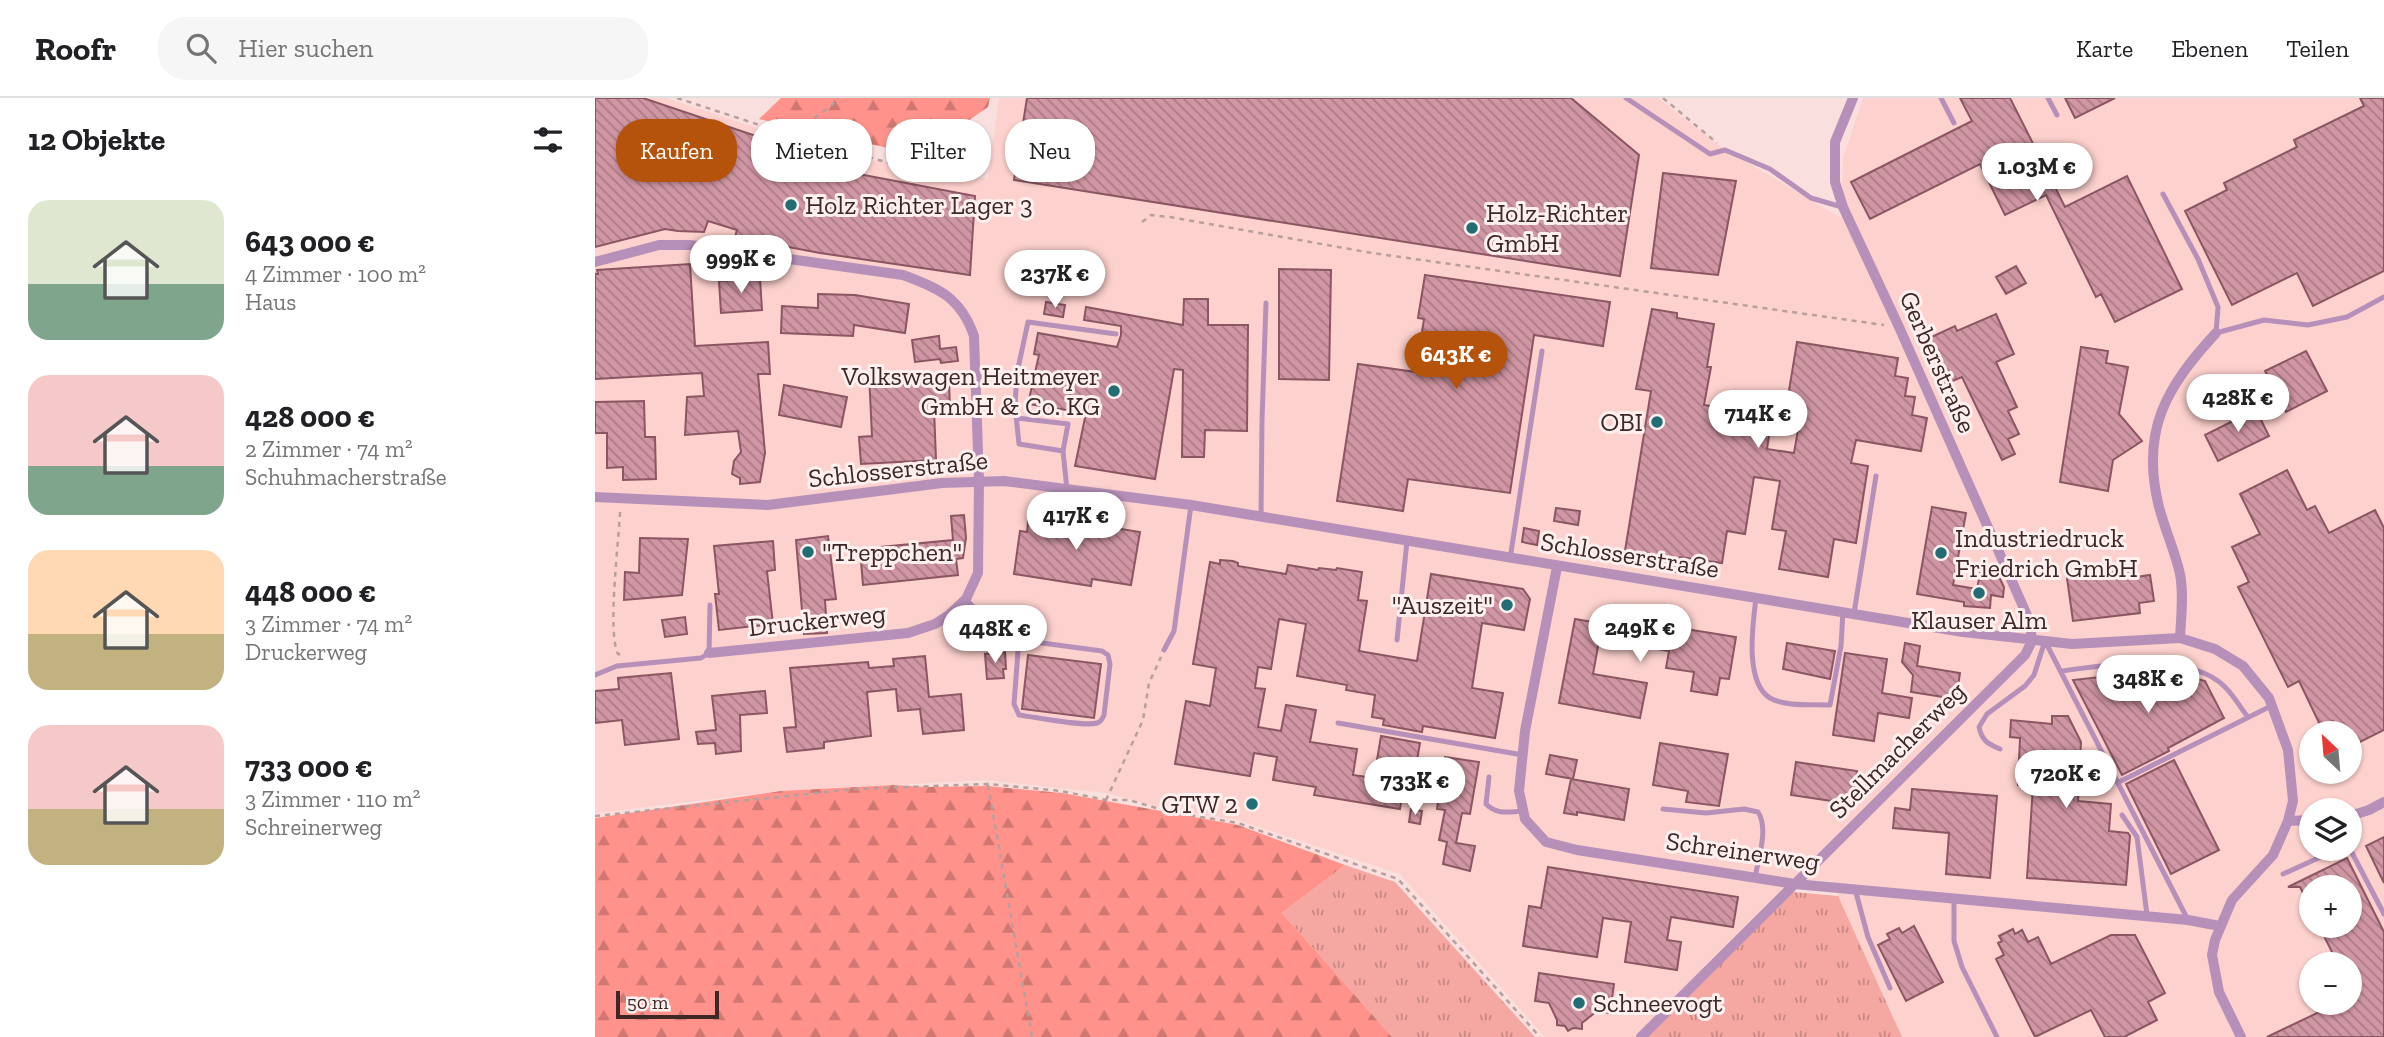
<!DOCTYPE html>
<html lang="de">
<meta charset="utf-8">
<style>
body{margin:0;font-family:"Zilla Slab",serif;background:#f6f6f6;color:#202124;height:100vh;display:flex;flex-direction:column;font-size:26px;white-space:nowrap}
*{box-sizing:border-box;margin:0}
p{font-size:23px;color:#757577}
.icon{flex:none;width:38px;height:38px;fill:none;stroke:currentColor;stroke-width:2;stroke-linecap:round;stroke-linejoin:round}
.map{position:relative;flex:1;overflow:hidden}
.panel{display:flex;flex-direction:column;background:#fff;width:595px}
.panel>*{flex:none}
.hud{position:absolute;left:21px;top:21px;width:665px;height:63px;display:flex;gap:14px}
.needle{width:46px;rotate:334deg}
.fabs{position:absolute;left:1704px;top:623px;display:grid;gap:14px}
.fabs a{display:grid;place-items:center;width:63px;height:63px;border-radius:50%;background:#fff;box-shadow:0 2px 5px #0004;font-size:35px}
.scale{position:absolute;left:21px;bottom:18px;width:103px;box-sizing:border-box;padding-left:7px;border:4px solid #3f2725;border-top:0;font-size:19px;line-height:24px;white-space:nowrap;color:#3f2725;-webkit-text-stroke:5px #fdf0ef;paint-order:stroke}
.price{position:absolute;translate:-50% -60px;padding:0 16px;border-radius:24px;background:#fff;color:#222;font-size:23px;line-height:46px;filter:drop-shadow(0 2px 4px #0008)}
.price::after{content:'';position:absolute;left:50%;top:42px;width:21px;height:16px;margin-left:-10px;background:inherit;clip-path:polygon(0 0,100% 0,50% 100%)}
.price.on{background:#b45309;color:#fff}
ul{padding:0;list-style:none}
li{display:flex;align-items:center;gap:21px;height:175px;padding:0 28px}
li span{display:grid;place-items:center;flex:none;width:196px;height:140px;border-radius:21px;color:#555}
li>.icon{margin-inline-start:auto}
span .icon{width:84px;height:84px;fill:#fffc;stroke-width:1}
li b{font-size:30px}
h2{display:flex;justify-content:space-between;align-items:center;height:84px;padding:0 28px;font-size:30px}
.tag{padding:0 24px;border-radius:28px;background:#fff;box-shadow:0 2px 5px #0004;font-size:24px;line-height:63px}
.tag.on{background:#b45309;color:#fff}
header{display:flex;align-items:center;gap:42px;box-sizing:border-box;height:98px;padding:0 35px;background:#fff;border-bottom:2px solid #e0e0e0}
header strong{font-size:33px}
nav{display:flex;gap:38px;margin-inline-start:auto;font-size:24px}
.search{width:490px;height:63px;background:#f6f6f6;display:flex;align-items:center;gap:18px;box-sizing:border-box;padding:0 24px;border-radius:28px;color:#757577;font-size:26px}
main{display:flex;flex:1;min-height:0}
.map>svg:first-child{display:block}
</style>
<header>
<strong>Roofr</strong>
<div class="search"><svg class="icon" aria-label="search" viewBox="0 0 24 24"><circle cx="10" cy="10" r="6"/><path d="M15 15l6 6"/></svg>Hier suchen</div>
<nav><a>Karte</a><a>Ebenen</a><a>Teilen</a></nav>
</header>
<main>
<section class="panel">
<h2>12 Objekte<svg class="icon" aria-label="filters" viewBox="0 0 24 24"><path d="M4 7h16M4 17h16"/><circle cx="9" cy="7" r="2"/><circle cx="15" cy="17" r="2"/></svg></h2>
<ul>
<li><span style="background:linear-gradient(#dfe7d0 60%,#7fa58c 0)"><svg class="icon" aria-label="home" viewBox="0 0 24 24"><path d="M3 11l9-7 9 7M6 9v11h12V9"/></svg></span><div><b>643 000 €</b><p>4 Zimmer · 100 m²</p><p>Haus</p></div></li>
<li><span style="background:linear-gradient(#f6c9c9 65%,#7fa58c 0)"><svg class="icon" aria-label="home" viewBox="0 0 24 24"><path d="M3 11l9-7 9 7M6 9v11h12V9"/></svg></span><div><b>428 000 €</b><p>2 Zimmer · 74 m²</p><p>Schuhmacherstraße</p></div></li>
<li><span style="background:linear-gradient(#ffd9b3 60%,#c2b280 0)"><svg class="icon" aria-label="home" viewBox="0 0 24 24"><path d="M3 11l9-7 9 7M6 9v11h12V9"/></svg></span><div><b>448 000 €</b><p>3 Zimmer · 74 m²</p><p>Druckerweg</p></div></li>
<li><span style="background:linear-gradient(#f6c9c9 60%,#c2b280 0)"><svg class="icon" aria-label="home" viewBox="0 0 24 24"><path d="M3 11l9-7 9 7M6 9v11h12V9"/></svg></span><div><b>733 000 €</b><p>3 Zimmer · 110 m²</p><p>Schreinerweg</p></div></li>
</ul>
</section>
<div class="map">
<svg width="1789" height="939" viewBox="0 0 1789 939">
<defs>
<pattern id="grass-tufts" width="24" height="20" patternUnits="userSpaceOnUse" patternTransform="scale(1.75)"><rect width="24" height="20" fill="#f5a7a1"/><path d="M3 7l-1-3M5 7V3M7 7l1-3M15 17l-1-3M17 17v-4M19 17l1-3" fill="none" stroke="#c88883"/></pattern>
<pattern id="forest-firs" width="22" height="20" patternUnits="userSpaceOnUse" patternTransform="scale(1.75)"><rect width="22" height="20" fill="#ff928a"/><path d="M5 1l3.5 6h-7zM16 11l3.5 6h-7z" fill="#d07771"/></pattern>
<pattern id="building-back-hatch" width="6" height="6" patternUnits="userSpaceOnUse" patternTransform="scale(1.75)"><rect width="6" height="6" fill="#d196a3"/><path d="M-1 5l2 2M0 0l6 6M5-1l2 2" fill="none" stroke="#ab7a85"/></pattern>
</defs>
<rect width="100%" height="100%" fill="#f9dfdd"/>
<!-- built -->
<path fill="#fdd1cd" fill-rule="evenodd" d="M0,0h71l183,60 70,8 69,13 11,-81h659l60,47 123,73 2,-60 20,-60h521v939h-482l-71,-156 -27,-1 -165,157h-94l-145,-163 -162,-54 -70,-11 -62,-16 -121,-13 -204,11 -186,22zM1717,635h38v39h-38zM1717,712h38v39h-38zM1717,789h38v39h-38zM1717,866h38v39h-38z"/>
<!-- grass -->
<path fill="url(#grass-tufts)" d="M750,767l50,17 140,155h-143l-110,-124z
M1198,794l45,4 64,141h-256z"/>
<!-- forest -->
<path fill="url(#forest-firs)" d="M186,0h209l-2,9 -69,48 -160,-36z
M299,687l34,2 59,-1 75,7 176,32 107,40 -63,48 110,124h-797v-219l186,-27z"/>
<!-- building -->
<path fill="url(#building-back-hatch)" stroke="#8b5662" stroke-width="2" d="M0,0h48l116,39 89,35 127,24 -5,79 -150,-22 -85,-16 2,-7 -29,-9 -4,11 -26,-1 -13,-2 -70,18z
M432,0h544l68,57 -19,121 -606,-96z
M1365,0h50l55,109 62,-31 55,113 -67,33 -14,-28 -5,3 -50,-102 -41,20 -25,-51 -110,55 -19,-37 121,-61z
M1470,0h50l-40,20z
M1765,0h24v173l-71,35 -16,-33 -65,32 -47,-94 42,-21 -3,-7 73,-36 -3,-7 70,-34z
M1068,75l73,8 -18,94 -67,-7z
M95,166l5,82 73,-4 2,32h-12l7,79 -5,29 -20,2v-6l-8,-4 2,-13 7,-9 -3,-21 -53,4 2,-38 17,-1 -2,-23 -107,6v-105h3l-1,-4z
M1421,168l10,17 -20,11 -10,-17z
M684,171l52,1 -2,110 -50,-1z
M830,177l185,27 -7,44 -69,-11 -24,158 -102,-14 -5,32 -66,-10 21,-137 58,8 8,-53 -6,-1z
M165,180l2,32 -41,3 -2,-32z
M223,196l37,1 54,9 -4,29 -51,-8 -1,11 -72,-3 1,-27 36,2z
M589,201h24v26h40l-1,106 -42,-1 -1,27h-22l1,-87 -9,-1 -19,110 -80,-13 11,-53 -58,-9 11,-49 -5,-1 4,-21 79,14 4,-12v-9l-37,-6 2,-13 97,18z
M451,204l19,3 -2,12 -19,-3z
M1057,211l25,4v5l37,6 -7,43h4l-7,38 68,10 -5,34 27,4 4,-23 -15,-3 14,-85 101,16 -3,18 13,2 -3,18 10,1 -3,18 15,3 -6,33 -65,-11 -5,23 17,3 -12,77 -22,-4 -6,38 -49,-8 7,-38 -14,-2 8,-48 -26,-4 -9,57 -18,-3 -5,32 -42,-6 -3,15 -30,-5 1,-6 -24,-4 27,-166 -15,-2z
M1401,216l18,40 -18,8 21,45 -9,4 11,23 -11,5 7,15 -13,6 -40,-83 -17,7 -20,-44 30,-14 2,5z
M344,238l1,13 16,-2 2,14 -17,2 -1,-4 -25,3 -3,-22z
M1486,249l27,4 -2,12 22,4 -9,47 23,27 -29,19 -5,31 -48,-9z
M1711,253l21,40 -41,21 -21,-41z
M305,275l1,11 48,-2 1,25 -16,1 2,52 -75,4 -2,-27 13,-1 -3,-62z
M189,287l63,12 -6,30 -62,-12z
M49,303l1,36h10l1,42 -33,1v-13l-16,1v-35h-12v-31z
M1658,306l16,32 -51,25 -13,-26 38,-19 -2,-6z
M1692,372l20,40 8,-4 14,27 46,-23 9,18v202l-34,17v-14h-11l-6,-12 -12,6 -22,-46 -11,6 -50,-100 11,-5 -17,-35 28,-13 -20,-40z
M1337,409l34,6 -13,72 24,4 3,-16 18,2 6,12 -1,10 -12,-2 -1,13 -26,-2v-4l-47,-8z
M961,410l24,3 -2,14 -24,-4z
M434,416l111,18 -9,53 -39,-6 -1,7 -77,-12 6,-43 7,1z
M369,417l2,23 -3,20 -7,1 2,16 -95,10 -3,-36 93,-9 -2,-24z
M929,430l15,3 -2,14 -15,-3z
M233,438l8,63 -11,1 2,33 -23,1 -8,-94z
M45,440l48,1 -6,56 -58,5 1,-28 14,1z
M178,443l2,29 -8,1 6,53 -54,6 -4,-36h4l-5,-48z
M625,462l13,1 5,2v3l48,8 2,-9 30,5 1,-2 17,2 1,-2 25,4 -4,28 9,1 -8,50 58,10 14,-87 92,15 7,10 -6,31 -42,-7 -10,65 31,5 -8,45 -72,-12 -1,6 -39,-7 1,-6 -12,-2 3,-22 -29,-5 1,-5 -50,-9 9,-52 -27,-5 -8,50 -13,-2 -3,21 10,1 -7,38 23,4 5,-26 30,5 -6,32 47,7 -4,26 21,3 7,-42 39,7 -7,41 -9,-1 -4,26 -86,-14 2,-8 -43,-7 4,-23 -23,-4 -4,23 -75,-12 11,-63 24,5 6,-38 -23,-4 17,-102 10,2z
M1540,471l1,8 14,-2 4,26 -15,2 1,10 -67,8 -6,-43z
M90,519l2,17 -22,3 -3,-17z
M1027,519l28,5 -3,13 24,4 2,-12 63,10 -7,42 -9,-1 -3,17 -26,-4 3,-19 -28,-4 3,-17 -27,-5v3l-43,-8 -6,33 54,9 -7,35 -81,-15 16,-84 46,8z
M1192,545l48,8 -5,28 -47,-10z
M1310,545l15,3 -3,20 43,7 -4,26 -45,-7 2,-17 -11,-13z
M410,554l1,17h-3l1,9 -17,1 -2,-25z
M1250,555l42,6 -5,34 30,5 -3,20 -31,-5 -4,28 -41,-6z
M433,557l73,9 -7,54 -72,-9z
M330,558l4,41 32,-3 3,36 -41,4 -3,-25 -22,2 -2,-22 -29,3 4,44 -47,6v6l-37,4 -3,-24 12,-1 -6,-59 78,-6 1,6 25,-2 -1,-7z
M1579,574l31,9 19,37 -56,30 1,3 -47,24 -49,-95 45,-5 10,22z
M76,575l8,66 -54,6 -3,-25 -27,3v-32l24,-2 -1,-11z
M170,593l2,22 -27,2 1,36 -25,3 -1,-11 -17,1 -2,-12 20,-2 -4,-34z
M1457,618h16l13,26 -3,59 33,3 -2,27 19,2 2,3 -4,49 -99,-7 6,-92 -15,-1 2,-47 -10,-1 1,-17 41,4z
M1065,645l68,11 -9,52 -33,-4 2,-11 -35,-6z
M955,657l27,5 -4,19 -27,-5z
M850,659l34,5 -9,52 -8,-1 -6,30 19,3 -5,25 -27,-7 4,-22 -8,-2 6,-30 -8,-1z
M1579,662l45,90 -48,24 -45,-90z
M1201,664l61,9 -5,33 -61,-9z
M976,681l58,10 -5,31 -47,-8v3l-13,-2z
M1317,691l85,7 -7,82 -44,-4 3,-41 -56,-5 2,-20 15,2z
M816,711l11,2 -2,13 -11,-2z
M1789,739v46l-18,-37z
M1752,760l37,74v105h-117l71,-34h12v-39h-12l-19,-38h31v-39h-38v24l-12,-24h-12z
M953,769l190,30 -5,30 -62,-10 -4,23 14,2 -4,28 -52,-8 6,-40 -28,-4 -6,39 -74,-11 6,-40 12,2z
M1319,828l29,56 -37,19 -28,-56 12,-6 -3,-5 12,-6 3,5z
M1418,831l2,5 7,-4 6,12 10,-5 13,27 60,-29h24l30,58 -17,9 9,18 -33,17h-19l-14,-27 -56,27 -39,-78 8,-4 -6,-12 4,-2 -3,-5z
M944,875l75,11 -4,29 -13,-2 -15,12v6l-9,-1 -5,3 -3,-5 -8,-1v-5l-8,-17 -14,-2z"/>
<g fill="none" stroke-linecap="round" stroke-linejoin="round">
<!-- path -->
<path stroke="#b89f9d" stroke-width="2.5" stroke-dasharray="5 5" stroke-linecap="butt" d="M82,0l113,37 135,38 55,2
M1068,0l54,45
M195,37l40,-28 8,-9
M547,124l9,-7 19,2 202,36 512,72
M25,414c-1,29 -13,120 -2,142l4,1
M393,687l44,252
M511,702l37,-80 6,-37 12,-26
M0,718l261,-27 132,-5 73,7 45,9h23l41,12 68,11 160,56 142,158"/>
<!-- service -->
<path stroke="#b790ba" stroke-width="5" d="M1031,0l84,56 15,-4 45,19 41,29 31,9
M1346,0l13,25
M1453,0l9,17
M1568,96l35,65 20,48 -2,26 48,-13 44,5 39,-8 37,-20
M422,275l-2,33 4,38 44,7 4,39
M380,279l42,-4 11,-51 88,12
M422,320l51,6 -5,27
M666,419l1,-97 4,-117
M915,461l32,-208
M1161,500c-3,25 -12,84 14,100 16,9 43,6 60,7l11,-59 2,-35
M371,501c22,25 29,32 61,42l75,10 6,4 2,9 -6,51c-2,4 -3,7 -7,8 -14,4 -62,-6 -78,-8l-5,-11 5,-66
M1259,515l22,-137
M802,542l10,-99
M1450,543l142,277
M569,552l10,-19 17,-126
M1467,573c43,-6 130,-19 163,16 9,9 15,20 23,30
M0,577l22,-9 84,-8 8,-5 1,-48
M743,625l185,32
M1405,651c-12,-5 -18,-8 -21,-22l8,-13 38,-28 9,-11 11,-34
M894,679l-3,27c11,11 22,8 38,7
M1524,684l152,-76
M1068,711l43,4 38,-4 14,3c11,17 0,47 -3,66
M1527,717l15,22 10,78
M1755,751l34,65
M1688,776l55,-25
M1260,791l13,48 22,51
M1359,800v43l8,26 35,70"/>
<!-- minor -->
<path stroke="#b790ba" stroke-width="10" d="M0,164l64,-17h31l213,30c36,13 58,23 71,61l5,145 -1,92 -12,26 -17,16 -14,9 -27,9 -199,20
M0,399l173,8 174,-22 62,-2 187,24 772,127 109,12 108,-6 35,11 28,17 26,32 19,52 5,51 -5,20 -15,34 -41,45 -17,40 -3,15 7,37 22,45
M962,469l-32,164 -6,60 6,28 21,23 31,8 218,34 393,36 32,6
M1585,540c1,-21 4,-43 0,-64 -5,-23 -15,-44 -21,-67 -19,-76 7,-120 57,-174
M1755,718l19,-6 15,-8
M1693,723l24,-1
M1046,939l384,-382 7,-14 -2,-19 -131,-295 -56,-120 -8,-25v-40l18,-44"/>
</g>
<!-- markers -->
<g fill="#226d74" stroke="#fdf0ef" stroke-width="2.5">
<circle cx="196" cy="107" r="7"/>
<circle cx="877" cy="130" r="7"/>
<circle cx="519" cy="293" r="7"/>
<circle cx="1062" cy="324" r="7"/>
<circle cx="213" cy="454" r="7"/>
<circle cx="1346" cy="455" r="7"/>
<circle cx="1384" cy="495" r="7"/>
<circle cx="912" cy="507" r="7"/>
<circle cx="657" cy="706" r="7"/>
<circle cx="984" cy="905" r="7"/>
</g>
<g text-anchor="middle" stroke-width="6" stroke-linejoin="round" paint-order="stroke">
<!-- poi labels -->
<g font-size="26" fill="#3f2725" stroke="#fdf0ef" text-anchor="start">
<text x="210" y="116">Holz Richter Lager 3</text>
<text x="891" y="124">Holz-Richter<tspan x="891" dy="30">GmbH</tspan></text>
<text x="505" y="287" text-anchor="end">Volkswagen Heitmeyer<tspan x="505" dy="30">GmbH &amp; Co. KG</tspan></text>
<text x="1048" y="333" text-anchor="end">OBI</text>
<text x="1360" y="449">Industriedruck<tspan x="1360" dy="30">Friedrich GmbH</tspan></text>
<text x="227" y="463">"Treppchen"</text>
<text x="898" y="516" text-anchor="end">"Auszeit"</text>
<text x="1384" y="531" text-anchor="middle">Klauser Alm</text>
<text x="643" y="715" text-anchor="end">GTW 2</text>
<text x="998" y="914">Schneevogt</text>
</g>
<!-- street labels -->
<g font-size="26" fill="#3f2725" stroke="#fdf0ef">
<text transform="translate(1343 264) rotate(66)" y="9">Gerberstraße</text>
<text transform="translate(303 371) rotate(-6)" y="9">Schlosserstraße</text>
<text transform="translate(1035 457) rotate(9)" y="9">Schlosserstraße</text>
<text transform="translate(222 522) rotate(-6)" y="9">Druckerweg</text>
<text transform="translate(1302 652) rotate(-45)" y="9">Stellmacherweg</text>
<text transform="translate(1148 753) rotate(8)" y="9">Schreinerweg</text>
</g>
</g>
</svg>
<div class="fabs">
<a><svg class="needle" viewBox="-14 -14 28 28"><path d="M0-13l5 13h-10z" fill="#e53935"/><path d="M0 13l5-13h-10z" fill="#757577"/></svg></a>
<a><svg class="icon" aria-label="layers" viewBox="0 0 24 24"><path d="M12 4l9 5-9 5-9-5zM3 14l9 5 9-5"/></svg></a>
<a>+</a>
<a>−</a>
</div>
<div class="scale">50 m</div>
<b class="price" style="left:1442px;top:105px">1.03M €</b>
<b class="price" style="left:146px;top:197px">999K €</b>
<b class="price" style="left:460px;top:212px">237K €</b>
<b class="price on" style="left:861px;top:293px">643K €</b>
<b class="price" style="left:1643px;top:336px">428K €</b>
<b class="price" style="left:1163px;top:352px">714K €</b>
<b class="price" style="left:481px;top:454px">417K €</b>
<b class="price" style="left:1045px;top:566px">249K €</b>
<b class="price" style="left:400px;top:567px">448K €</b>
<b class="price" style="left:1553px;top:617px">348K €</b>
<b class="price" style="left:1471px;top:712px">720K €</b>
<b class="price" style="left:820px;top:719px">733K €</b>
<div class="hud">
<a class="tag on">Kaufen</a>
<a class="tag">Mieten</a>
<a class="tag">Filter</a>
<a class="tag">Neu</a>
</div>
</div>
</main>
